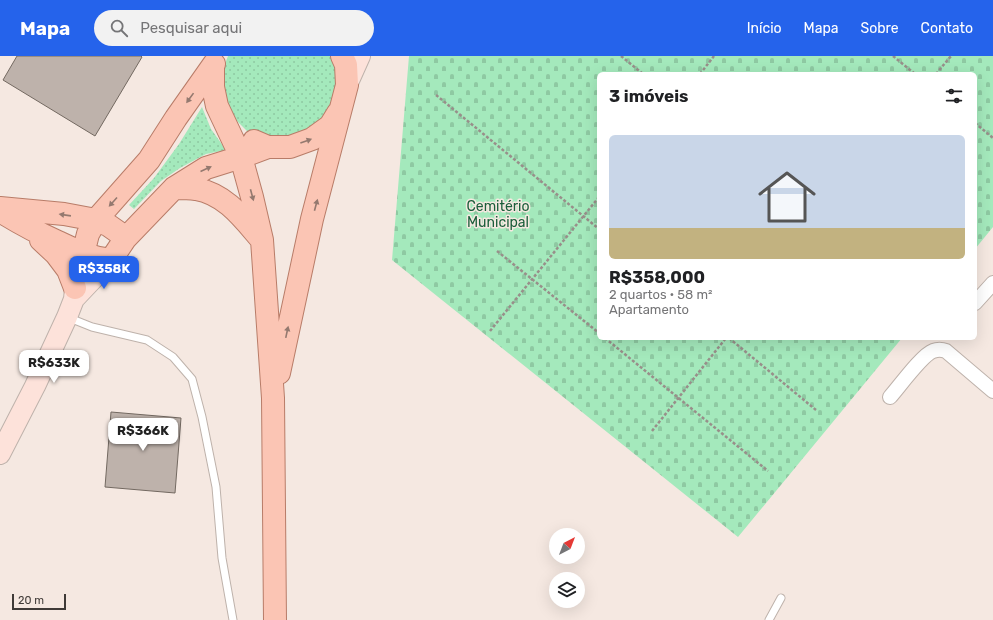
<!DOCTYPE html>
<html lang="pt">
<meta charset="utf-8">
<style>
body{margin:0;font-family:Rubik,sans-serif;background:#f2f2f2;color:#202124;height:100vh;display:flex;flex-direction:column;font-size:15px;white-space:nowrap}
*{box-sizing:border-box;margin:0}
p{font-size:13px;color:#757577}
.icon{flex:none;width:22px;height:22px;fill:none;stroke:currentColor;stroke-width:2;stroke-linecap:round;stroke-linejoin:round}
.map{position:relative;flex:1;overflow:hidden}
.sheet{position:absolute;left:597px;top:16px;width:380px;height:268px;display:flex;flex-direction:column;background:#fff;border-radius:6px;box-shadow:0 4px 16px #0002}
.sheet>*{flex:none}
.needle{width:26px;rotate:42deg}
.controls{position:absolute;left:549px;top:472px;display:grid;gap:8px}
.controls a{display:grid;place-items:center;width:36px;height:36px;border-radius:50%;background:#fff;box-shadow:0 4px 16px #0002;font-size:20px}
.scale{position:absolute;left:12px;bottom:10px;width:54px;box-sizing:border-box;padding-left:4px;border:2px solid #3f3a37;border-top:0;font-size:11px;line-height:14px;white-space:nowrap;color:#3f3a37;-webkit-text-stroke:3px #f5e8e1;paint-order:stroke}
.price{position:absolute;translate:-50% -34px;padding:0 9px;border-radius:8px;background:#fff;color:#222;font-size:13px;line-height:26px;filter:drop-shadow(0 1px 2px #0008)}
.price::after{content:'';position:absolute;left:50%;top:24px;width:12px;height:9px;margin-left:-6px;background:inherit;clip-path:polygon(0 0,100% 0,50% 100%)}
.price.current{background:#2563eb;color:#fff}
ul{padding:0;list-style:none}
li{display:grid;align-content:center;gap:8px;height:212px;padding:0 12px}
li+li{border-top:1px solid #e0e0e0}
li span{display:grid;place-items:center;height:124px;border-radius:6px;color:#555}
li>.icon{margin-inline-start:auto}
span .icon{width:72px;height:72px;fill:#fffc;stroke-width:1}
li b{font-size:17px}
h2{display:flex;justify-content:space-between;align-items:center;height:48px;padding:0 12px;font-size:17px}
header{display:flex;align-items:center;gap:24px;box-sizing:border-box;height:56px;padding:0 20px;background:#2563eb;color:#fff}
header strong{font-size:19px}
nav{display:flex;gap:22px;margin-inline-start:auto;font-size:14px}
.search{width:280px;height:36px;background:#f2f2f2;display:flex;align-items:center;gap:10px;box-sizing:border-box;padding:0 14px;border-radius:22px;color:#757577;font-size:15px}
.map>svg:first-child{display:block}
</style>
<header>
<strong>Mapa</strong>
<div class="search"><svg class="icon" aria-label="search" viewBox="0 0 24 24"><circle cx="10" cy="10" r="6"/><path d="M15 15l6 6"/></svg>Pesquisar aqui</div>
<nav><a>Início</a><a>Mapa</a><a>Sobre</a><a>Contato</a></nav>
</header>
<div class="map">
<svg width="993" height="564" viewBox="0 0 993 564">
<defs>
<pattern id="grass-dots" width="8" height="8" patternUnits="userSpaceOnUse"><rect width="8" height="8" fill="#a4e9bc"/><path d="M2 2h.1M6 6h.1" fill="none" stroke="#8ec9a2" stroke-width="1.8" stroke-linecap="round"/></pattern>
<pattern id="cemetery-stones" width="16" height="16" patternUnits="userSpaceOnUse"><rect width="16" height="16" fill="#a4e9bc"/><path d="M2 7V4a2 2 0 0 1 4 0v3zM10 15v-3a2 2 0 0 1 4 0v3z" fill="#8ec9a2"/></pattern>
</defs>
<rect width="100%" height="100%" fill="#f5e8e1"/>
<!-- grass -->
<path fill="url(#grass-dots)" d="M228,0h102l6,15 1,19 -6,20 -12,16 -35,15 -35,-8 -13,-13 -10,-15 -4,-17 1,-19z
M202,51l9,22 15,21 -20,4 -26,14 -19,13 -27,28 -5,-4 25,-27 25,-34z"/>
<!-- cemetery -->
<path fill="url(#cemetery-stones)" d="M409,0h584v171l-18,22v-175h-376v264h303l-164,199 -346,-277z"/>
<!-- building -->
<path fill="#beb2ab" stroke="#736961" d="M17,0h124l1,1 -47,79 -92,-56z
M111,356l70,6 -6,75 -70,-6z"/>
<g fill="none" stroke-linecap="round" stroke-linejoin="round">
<defs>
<path id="lane" d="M67,261l25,10 55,13 26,17 19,22 10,38 14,70 6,71 11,62
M769,564l12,-22"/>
<path id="street" d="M975,247l18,-20
M890,341c9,-10 32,-42 43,-46 5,-2 8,-2 13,0l47,40"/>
<path id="secondary" d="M347,29l13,-29
M74,243l37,-39
M0,398l35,-68 32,-69 7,-18 1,-11 8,-34"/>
<path id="primary" d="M213,11v20l4,19 24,51 11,40 10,43 11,158 2,222
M254,85l14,6h22l22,-8 18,-13 8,-13
M174,132c7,0 15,0 22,1 29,5 46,28 64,49
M0,152l64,6 32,6 12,5 10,7 7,7
M0,155c19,12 38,22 58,31 19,9 33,16 53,18l14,-21 49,-51 32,-20 35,-11 27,-10
M41,184l15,14 12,16 7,18
M83,198l5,-20 8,-14 53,-60 27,-42 38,-54
M279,317l33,-154 35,-134 -1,-20 -4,-9"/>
</defs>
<!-- lane casing -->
<use href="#lane" stroke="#beb2ab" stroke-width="9"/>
<!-- street casing -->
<use href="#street" stroke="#beb2ab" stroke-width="16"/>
<!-- secondary casing -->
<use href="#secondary" stroke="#beb2ab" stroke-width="22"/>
<!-- primary casing -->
<use href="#primary" stroke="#b87c68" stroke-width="24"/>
<!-- path -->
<path stroke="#988f8a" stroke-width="2.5" stroke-dasharray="3 2" stroke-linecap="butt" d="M621,0l22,18
M893,0l22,18
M700,18l14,-18
M936,18l15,-18
M436,39l163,134
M975,67l18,15
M497,195l102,82
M490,275l109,-134
M605,282l163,133
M729,282l87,72
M652,375l74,-93"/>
<!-- lane -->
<use href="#lane" stroke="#fff" stroke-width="7"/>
<!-- street -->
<use href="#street" stroke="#fff" stroke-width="14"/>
<!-- secondary -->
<use href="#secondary" stroke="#fde2da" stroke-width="20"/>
<!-- primary -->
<use href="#primary" stroke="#fbc5b4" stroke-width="22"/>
</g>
<!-- one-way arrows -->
<defs><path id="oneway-solid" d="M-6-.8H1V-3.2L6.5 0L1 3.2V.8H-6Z"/></defs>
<g fill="#94796f">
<use href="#oneway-solid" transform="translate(190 42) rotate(126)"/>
<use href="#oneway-solid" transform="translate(306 85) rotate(-20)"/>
<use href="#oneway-solid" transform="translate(206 113) rotate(-24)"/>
<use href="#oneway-solid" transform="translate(252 139) rotate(75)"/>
<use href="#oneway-solid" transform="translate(113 146) rotate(132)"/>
<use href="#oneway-solid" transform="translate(316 149) rotate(-75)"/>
<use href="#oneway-solid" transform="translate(65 159) rotate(-172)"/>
<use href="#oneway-solid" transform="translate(287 276) rotate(-78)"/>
</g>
<g text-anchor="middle" stroke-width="3" stroke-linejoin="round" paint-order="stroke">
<!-- park labels -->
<g font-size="14" fill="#1a5e3a" stroke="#f5e8e1">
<text x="498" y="155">Cemitério<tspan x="498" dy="16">Municipal</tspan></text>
</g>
</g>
</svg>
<div class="controls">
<a><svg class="needle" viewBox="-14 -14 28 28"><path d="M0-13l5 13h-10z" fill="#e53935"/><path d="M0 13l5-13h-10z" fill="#757577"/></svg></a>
<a><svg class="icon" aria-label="layers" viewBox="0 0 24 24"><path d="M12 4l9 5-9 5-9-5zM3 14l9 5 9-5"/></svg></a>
</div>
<div class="scale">20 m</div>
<b class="price current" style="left:104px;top:234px">R$358K</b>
<b class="price" style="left:54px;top:328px">R$633K</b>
<b class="price" style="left:143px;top:396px">R$366K</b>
<section class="sheet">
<h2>3 imóveis<svg class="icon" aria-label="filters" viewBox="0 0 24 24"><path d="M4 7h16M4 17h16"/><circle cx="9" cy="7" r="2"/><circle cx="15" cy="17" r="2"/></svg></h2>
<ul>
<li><span style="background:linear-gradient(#c9d6e8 75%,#c2b280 0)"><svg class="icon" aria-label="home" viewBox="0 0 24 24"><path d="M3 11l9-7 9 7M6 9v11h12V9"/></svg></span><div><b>R$358,000</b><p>2 quartos · 58 m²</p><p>Apartamento</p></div></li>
</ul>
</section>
</div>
